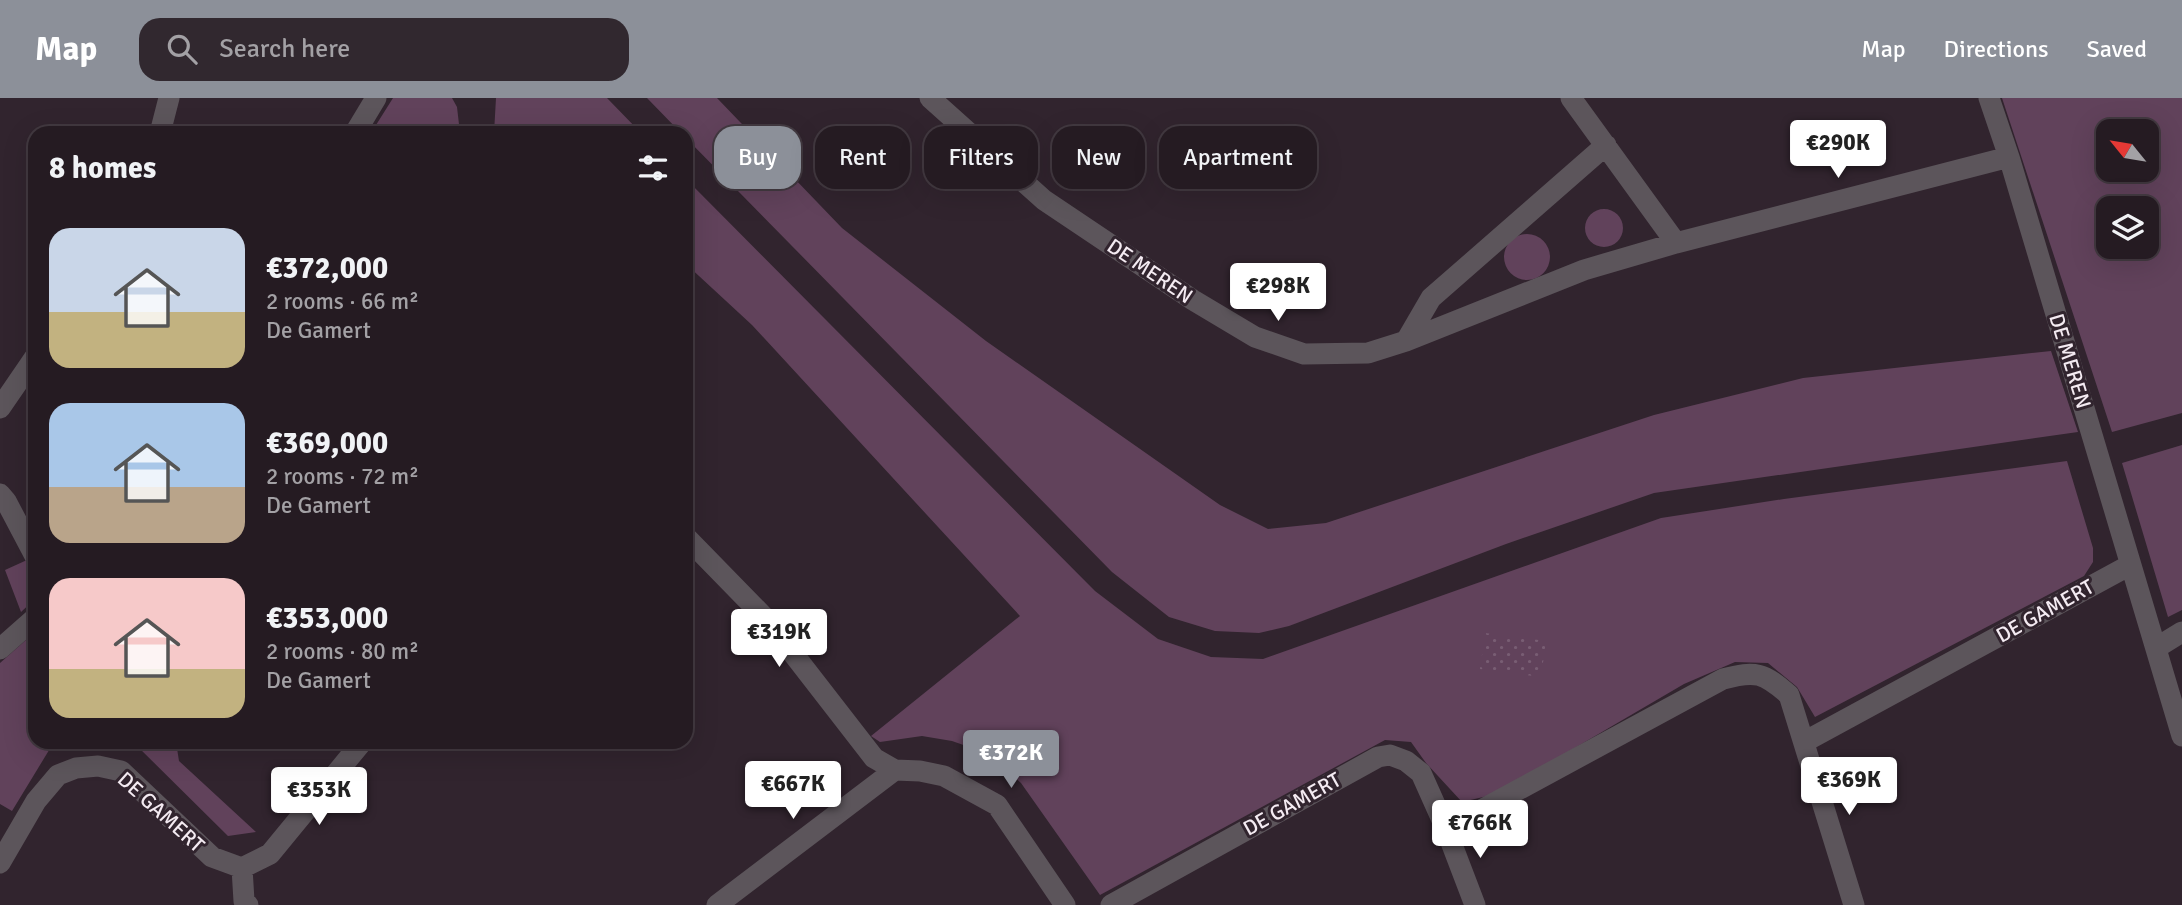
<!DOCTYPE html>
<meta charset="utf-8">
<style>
body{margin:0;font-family:Signika,sans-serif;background:#31282f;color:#f1f3f6;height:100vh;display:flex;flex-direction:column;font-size:26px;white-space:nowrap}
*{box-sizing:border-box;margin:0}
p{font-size:23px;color:#a3a1a5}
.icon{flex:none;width:38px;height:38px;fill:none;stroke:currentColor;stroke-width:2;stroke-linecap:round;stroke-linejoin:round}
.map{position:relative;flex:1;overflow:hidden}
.details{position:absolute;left:28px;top:28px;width:665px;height:623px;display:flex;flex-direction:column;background:#251b22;border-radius:21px;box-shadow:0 7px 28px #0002,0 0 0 2px #423940}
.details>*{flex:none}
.banner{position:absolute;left:714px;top:28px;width:665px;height:63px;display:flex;gap:14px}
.needle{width:46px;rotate:300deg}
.tools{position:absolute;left:2096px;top:21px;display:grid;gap:14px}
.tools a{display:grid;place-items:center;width:63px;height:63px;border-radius:14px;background:#251b22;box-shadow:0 7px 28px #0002,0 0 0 2px #423940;font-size:35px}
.price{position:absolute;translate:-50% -60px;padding:0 16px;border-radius:7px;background:#fff;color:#222;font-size:23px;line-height:46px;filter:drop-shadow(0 2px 4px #0008)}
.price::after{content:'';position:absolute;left:50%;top:42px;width:21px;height:16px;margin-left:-10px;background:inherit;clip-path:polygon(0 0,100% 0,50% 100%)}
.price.current{background:#8c9099;color:#fff}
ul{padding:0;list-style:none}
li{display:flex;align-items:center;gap:21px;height:175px;padding:0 21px}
li span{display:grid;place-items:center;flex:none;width:196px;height:140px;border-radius:21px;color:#555}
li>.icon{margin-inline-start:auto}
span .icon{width:84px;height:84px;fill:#fffc;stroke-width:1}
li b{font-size:30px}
h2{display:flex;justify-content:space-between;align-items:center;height:84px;padding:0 21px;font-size:30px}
.tag{padding:0 24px;border-radius:21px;background:#251b22;box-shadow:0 7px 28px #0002,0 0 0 2px #423940;font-size:24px;line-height:63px}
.tag.current{background:#8c9099;color:#fff}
header{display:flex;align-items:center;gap:42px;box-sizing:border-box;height:98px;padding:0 35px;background:#8c9099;color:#fff}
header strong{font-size:33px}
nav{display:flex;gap:38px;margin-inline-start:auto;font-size:24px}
.search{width:490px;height:63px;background:#31282f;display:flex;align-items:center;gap:18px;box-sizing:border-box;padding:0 24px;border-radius:21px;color:#a3a1a5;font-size:26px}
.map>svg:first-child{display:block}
</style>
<header>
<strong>Map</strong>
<div class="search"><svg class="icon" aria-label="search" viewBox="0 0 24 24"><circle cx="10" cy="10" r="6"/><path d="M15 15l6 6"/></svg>Search here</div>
<nav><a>Map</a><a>Directions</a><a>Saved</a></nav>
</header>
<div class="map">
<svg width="2182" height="807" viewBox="0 0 2182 807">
<defs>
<pattern id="park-dots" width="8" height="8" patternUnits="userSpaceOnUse" patternTransform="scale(1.75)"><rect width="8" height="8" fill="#61425b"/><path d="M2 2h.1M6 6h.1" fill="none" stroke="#785d73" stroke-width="1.8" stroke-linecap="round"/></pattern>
</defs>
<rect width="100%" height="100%" fill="#31242e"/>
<!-- green -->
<path fill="#61425b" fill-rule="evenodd" d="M393,0h59l5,9 3,26h-89z
M496,0h111l34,35h-147z
M647,0h70l125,130 144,113 234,164 48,24 58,-6 328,-108 149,-37 248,-27 27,81 -424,61 -148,51 -217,82 -30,7 -44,-2 -46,-14 -57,-45 -426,-434v-5h-5z
M2002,0h180v315l-70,19zM2109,33h38v39h-38zM2109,110h38v39h-38z
M686,81l409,412 63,48 53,18 52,2 398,-141 123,-19 283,-38 26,87v14l-9,14 -269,141 -18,-30 -29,-24 -33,-1 -51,22 -188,110 -34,8 -36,-39 -15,-21 -26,-2 -285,155 -79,-112 -32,-29 -37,-13 -30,-5 -42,6 -9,-6 149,-120 -268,-291 -66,-61z
M1585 130a19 19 0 1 1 38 0a19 19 0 1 1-38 0Z
M1504 159a23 23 0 1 1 46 0a23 23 0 1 1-46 0Z
M2182,347v165l-14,7 -46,-154z
M27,462l8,18v21l-14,13 -16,-42z
M35,534v110h19l-42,69 -12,-7v-141z
M133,644h43l3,19 77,71 -28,4z"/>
<!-- park -->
<path fill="url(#park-dots)" d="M1485,535l61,8 -5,36 -61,-8z"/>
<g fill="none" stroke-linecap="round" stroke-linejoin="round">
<!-- minor -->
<path stroke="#5c555b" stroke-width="21" d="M930,0l114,102 149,100 62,37 49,17 64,-1 38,-12 178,-71 92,-27 333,-86
M1571,0l105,145
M1989,0l20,59 173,579
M160,35l9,-35
M355,35l21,-35
M1406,243l25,-43 175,-153
M0,310l35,-51
M0,396l6,7 29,55
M686,439l81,83 107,138 21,12 25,1 24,5 53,29 68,100
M2156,550l26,-16
M0,551l35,-31
M1804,644l326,-177
M1446,731l277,-150c33,-9 41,-6 66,16l65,210
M0,765l36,-62 22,-26 18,-7 22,-2 23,5 91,86 30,11 28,-14 92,-112
M242,770l2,33 4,4
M717,807l178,-135
M1111,807l267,-148 12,-2 16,6 15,12 25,56 29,76"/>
</g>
<g text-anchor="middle" stroke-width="6" stroke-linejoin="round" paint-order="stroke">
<!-- street labels -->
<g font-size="21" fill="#f4ebf2" stroke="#31242e">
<text transform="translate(1150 173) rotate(34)" y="7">DE MEREN</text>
<text transform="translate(2070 263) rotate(73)" y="7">DE MEREN</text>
<text transform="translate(2045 513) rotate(-29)" y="7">DE GAMERT</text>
<text transform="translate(1292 706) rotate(-29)" y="7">DE GAMERT</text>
<text transform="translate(161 714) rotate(42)" y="7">DE GAMERT</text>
</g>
</g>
</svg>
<div class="tools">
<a><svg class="needle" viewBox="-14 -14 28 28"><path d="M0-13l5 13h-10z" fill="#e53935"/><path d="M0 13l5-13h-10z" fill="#a3a1a5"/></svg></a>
<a><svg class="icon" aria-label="layers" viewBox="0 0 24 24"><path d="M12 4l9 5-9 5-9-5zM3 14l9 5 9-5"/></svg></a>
</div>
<b class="price" style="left:1838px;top:82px">€290K</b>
<b class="price" style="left:1278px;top:225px">€298K</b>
<b class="price" style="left:779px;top:571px">€319K</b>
<b class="price current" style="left:1011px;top:692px">€372K</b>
<b class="price" style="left:1849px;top:719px">€369K</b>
<b class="price" style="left:793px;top:723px">€667K</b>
<b class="price" style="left:319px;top:729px">€353K</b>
<b class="price" style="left:1480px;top:762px">€766K</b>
<div class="banner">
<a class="tag current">Buy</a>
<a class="tag">Rent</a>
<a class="tag">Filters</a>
<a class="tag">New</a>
<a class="tag">Apartment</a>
</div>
<section class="details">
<h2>8 homes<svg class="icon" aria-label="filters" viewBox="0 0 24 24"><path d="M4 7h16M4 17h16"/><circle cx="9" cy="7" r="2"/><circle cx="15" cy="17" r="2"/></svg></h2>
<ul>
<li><span style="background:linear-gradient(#c9d6e8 60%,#c2b280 0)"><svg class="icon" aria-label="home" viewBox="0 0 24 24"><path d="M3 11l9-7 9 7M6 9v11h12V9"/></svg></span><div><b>€372,000</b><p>2 rooms · 66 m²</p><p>De Gamert</p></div></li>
<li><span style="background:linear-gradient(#a9c7e8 60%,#b9a48a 0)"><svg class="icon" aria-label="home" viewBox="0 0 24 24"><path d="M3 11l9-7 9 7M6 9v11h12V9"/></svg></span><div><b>€369,000</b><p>2 rooms · 72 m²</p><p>De Gamert</p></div></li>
<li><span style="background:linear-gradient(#f6c9c9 65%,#c2b280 0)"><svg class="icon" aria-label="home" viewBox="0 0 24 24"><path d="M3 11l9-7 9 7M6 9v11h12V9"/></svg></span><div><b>€353,000</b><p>2 rooms · 80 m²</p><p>De Gamert</p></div></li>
</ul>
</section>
</div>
